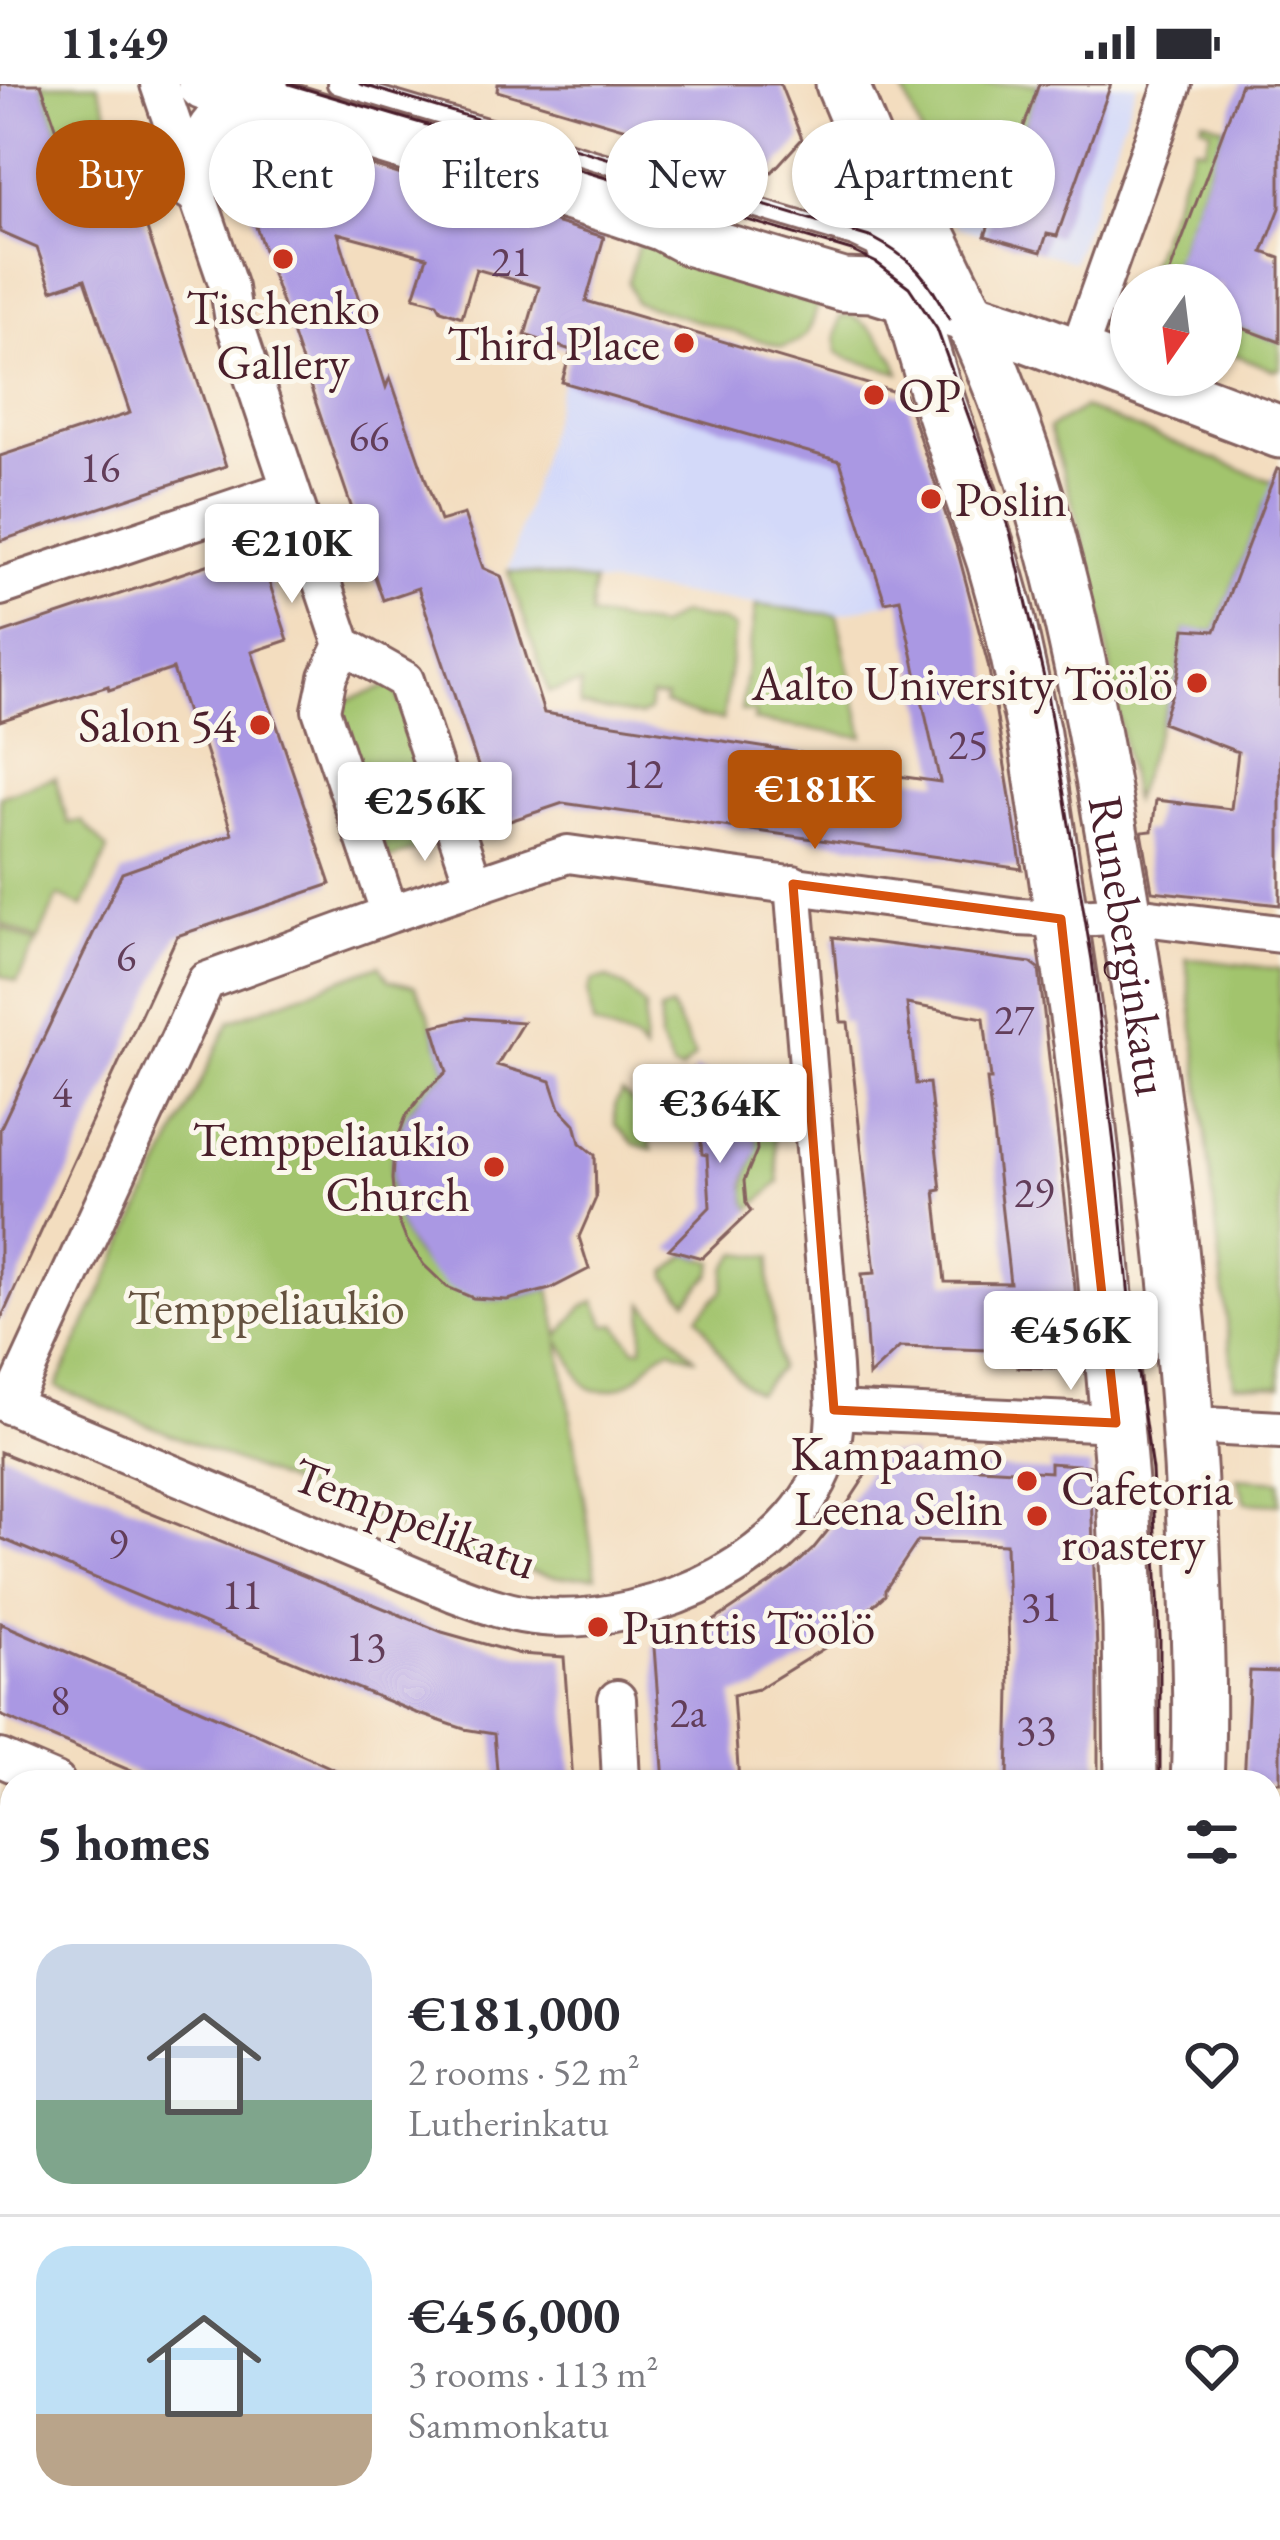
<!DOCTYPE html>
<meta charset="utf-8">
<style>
body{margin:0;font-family:"EB Garamond",serif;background:#f2f2f3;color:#2b2b33;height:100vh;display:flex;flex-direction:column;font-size:45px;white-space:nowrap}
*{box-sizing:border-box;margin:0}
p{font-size:39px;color:#7c7c81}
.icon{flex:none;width:66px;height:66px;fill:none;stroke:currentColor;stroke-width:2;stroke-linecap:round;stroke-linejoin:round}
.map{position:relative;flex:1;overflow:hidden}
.side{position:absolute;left:0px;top:1686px;width:1281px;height:771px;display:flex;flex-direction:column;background:#fff;border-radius:36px 36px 0 0;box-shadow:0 3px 9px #0004}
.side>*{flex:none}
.top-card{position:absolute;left:36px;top:36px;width:1209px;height:108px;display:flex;gap:24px}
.needle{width:78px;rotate:194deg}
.controls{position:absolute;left:1110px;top:180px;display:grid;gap:24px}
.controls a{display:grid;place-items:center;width:132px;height:132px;border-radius:50%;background:#fff;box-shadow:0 3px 9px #0004;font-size:60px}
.price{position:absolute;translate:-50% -102px;padding:0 27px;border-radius:12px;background:#fff;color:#222;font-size:39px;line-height:78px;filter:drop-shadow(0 3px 6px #0008)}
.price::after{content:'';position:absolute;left:50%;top:72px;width:36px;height:27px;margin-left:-18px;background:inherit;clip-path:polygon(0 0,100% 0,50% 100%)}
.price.selected{background:#b45309;color:#fff}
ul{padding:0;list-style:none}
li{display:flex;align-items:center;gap:36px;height:300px;padding:0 36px}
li+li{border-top:3px solid #e1e1e2}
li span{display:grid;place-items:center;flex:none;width:336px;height:240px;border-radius:36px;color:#555}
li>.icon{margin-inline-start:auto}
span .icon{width:144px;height:144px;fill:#fffc;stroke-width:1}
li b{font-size:51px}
h2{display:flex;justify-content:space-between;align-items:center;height:144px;padding:0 36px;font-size:51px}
.tag{padding:0 42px;border-radius:54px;background:#fff;box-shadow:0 3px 9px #0004;font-size:42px;line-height:108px}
.tag.selected{background:#b45309;color:#fff}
.status{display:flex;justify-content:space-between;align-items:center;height:84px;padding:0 60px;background:#fff;direction:ltr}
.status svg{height:33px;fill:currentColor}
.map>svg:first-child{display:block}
</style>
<div class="status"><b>11:49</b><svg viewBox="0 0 49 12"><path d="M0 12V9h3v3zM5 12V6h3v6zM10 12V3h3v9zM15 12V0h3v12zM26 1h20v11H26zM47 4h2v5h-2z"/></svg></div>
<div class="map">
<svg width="1280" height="2456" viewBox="0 0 1280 2456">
<rect width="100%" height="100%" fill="#fbf7ec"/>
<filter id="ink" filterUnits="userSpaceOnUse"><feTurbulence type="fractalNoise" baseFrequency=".00833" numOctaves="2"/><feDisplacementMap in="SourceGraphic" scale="24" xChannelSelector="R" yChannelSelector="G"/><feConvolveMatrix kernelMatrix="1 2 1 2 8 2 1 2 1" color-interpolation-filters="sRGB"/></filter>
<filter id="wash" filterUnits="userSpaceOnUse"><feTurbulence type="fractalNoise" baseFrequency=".004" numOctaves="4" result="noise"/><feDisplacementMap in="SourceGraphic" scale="48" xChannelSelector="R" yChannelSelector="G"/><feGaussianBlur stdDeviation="2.7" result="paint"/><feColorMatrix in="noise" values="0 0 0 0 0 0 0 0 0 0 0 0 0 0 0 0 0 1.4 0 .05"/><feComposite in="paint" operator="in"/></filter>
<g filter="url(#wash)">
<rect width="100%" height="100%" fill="#f3ddbf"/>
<!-- built -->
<path fill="#d3d9f9" d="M901,0h236l-64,178 -115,-35z
M585,217l320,94 38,107 23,79 -129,34 -329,-44z"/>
<!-- green -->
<path fill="#a2c46d" stroke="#76724c" stroke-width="3" d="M41,0h57l36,106 -50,17z
M901,0h138l-37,104 -69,-25z
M1203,35l22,8 -60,158h-23l52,-139 10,3 7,-20 -10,-4z
M651,157l50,29 117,34c-8,25 -7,36 -36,43l-147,-45 -7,-20 11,-40z
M850,231c23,12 42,33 50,58l-53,-15 -10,-6 -1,-15 4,-20z
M1221,236l59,22v27l-7,1 -52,-21z
M1084,324l192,75 -13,23 -48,125 -30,-1 -7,45 -45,125 -32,-187 -27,-106 -25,-79z
M508,487l85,11 -3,34 69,11 21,-13 41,7 14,7 -12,92 -22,-3 -37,-13 2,-6 -15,-2 -2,15 -9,5 -60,-10 1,-22 -32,8z
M756,521l81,10 27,122 -110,-16 1,-8 -14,-2z
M394,600l53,154 -58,21 -54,-154z
M55,693l13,46 14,-2 26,29 -25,57 -25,-11 -20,44 -38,-17v-127z
M0,843l36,16 -19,39 -17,-7z
M1186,874l94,11v417l-46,-2z
M379,881l10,15 26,6 13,26 19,60c-15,13 -29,25 -39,41 -27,44 -20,111 14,149 7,7 15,12 23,17 10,6 21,17 32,19 25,6 49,-3 73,-9l9,47 23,-29 13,-6 11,24 10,-1 19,25 7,-1 2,-45 52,56 -26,-10c-20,7 -20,20 -35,30 -14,10 -41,19 -52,3 -9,-14 -13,-28 -24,-41l37,235 -39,1 -86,-19 -415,-171 174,-366z
M607,894l19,10 19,19 -1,45 -8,-10 -43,-17 -5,-34 5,-11z
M671,923l24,50 -14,14 -8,-2 -13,-29v-29z
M733,1002l39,23 7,73 -29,28c-15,-32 9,-43 6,-73l-9,-3 -15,-31z
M622,1009l17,14 13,42 -18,-5 -19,-20v-20z
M738,1169l33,4 -2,22 10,90 -22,24c-28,-15 -42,-51 -59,-77l25,-26 3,-22z
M688,1170l26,8 -3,12 -24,27 -20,-23v-6z
M1237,1394l43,3v23l-34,-2z"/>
<g id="blocks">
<!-- building -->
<path fill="#aa98e3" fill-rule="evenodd" d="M0,0h41l43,123 50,-17 92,276 -226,75v-85l130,-43 -45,-134 -33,11 -15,-42 -37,-16z
M498,0h282l22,55 -30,33 -275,-81z
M1039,0h72l-54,152 -10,-2 -6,18 -56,-16z
M1241,0h39v124l-17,44 17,6v84l-59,-22v-35h-56z
M286,56l22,7 23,72 15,-61 258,79 -18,64 319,94 51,150 32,119 34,205 -459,-66 -65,22 -80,-237 -35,12 -150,-441zM338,149l89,24 -13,40 23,6 4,7 21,7 14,-48 63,18 -14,48 46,15 -9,32 278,79 45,141 15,-3 40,183 -98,-14 2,-8 -300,-47 -43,-137 -18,-8 -19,-54 -24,7 -50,-144 -4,10z
M1277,385l3,1v435l-128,-14 -10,-59 10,-1 4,-31 75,9 7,-57 -76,-29 16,-48 7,-46 30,2z
M258,464l30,92 -36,12 79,232 -154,52 -177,385v-192l50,-105 72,-151 110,-39 -33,-104 -6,2 -20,-63 -64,21 -1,-4 -108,35v-87z
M833,853l198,26 8,6 36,319 5,81 -62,-2v-16l-118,-4 -31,29 -7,-102 13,-1 -27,-251h-7zM907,920l77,14 7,61h-4l23,204 -65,-1 -10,-91 6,-1 -12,-107 -13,1z
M467,934l56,4 -26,43 54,16 9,27 15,16 5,19 15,12 1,43 -17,39 10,32 -39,20 -43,11 -34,-2 -26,-11 -23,-22 -18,-26 -11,-27 -3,-33 2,-30 12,-33 19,-25 22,-19 -14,-46z
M694,985l39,17 -1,17 18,32 6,2 1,13 -13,31 2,22 5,8 -49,47 -33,-9 41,-42 -3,-52 -5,-1z
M0,1368l442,180 78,22 44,3 9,125h-75l-4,-48 -30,-5 -50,-17 -414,-174z
M877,1369l36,2 -1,9 138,8v-9l40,3 8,210v106h-90l2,-94 -4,-144 -88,-3 -33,49v5l-59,52 -68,42 -25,6 6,87h-75l-10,-135 61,-27 75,-50 23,-21 25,-31 23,-35z
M0,1539l257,111 105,48h-205l-157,-67z
M1250,1587l30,1v110h-36z"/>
</g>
</g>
<g filter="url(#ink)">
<use href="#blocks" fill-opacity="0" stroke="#85625f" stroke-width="3"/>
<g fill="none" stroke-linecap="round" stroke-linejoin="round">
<defs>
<path id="lane" d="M337,0l517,153 32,15"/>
<path id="street" d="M159,0l70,204 5,33 109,324 -15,32 -7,33 69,204
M1077,271l96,-271
M0,503l290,-98
M343,561l62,35 69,205
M0,1317l454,192c29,11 58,22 89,24 108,9 265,-60 289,-175 5,-24 2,-51 1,-75l-40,-483
M10,1322l196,-425 184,-67 178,-60 450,63 43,2 66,-4 153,19
M834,1326l282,13
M1188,1341l92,5
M617,1615l4,83
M0,1674l56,24
M1269,1887l11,1
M0,2142l12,6
M664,2445l1,11
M692,2445l25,11
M306,2456l5,-11"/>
<g id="secondary">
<path d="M204,0l416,126 43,15 28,15 152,45 29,1 35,11 115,37 258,98"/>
<path d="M842,0l31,74 10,56 52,175 58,172 14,50 27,123 46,309 17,147 26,304 6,132 2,156"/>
<path id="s1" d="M886,88c32,32 49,75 69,115 93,183 129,384 163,583 40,224 67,450 76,676 3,78 7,158 3,236"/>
<path d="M194,101c12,-44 17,-71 67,-83"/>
<path d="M1269,2412l11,-7"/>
<path d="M1046,2456l1,-11"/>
<path d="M1126,2456v-11"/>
<path d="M1196,2456l19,-11"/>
<path d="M1271,2456l9,-7"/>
</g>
</defs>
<!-- lane casing -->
<use href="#lane" stroke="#85625f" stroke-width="24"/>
<!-- street casing -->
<use href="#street" stroke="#85625f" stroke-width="42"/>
<!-- secondary casing -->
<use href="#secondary" stroke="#85625f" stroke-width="57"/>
<!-- lane -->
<use href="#lane" stroke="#fff" stroke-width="18"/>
<!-- street -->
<use href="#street" stroke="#fff" stroke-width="36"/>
<!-- secondary -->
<use href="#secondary" stroke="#fff" stroke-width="51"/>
<!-- tram -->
<path stroke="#4a1f2b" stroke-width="3" d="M289,0l563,167 25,12 32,24 28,42 73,203 35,150 47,278 25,209 16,172 19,129 8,169v143
M360,0l513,154c40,21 56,41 76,81
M1096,2456l1,-11
M1232,2456l14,-11
M1259,2456l21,-15"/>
</g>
</g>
<!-- marked area -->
<path fill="none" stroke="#d8530f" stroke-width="9" stroke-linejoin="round" d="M793,800l268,35 55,504 -282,-13z"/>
<!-- markers -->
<g fill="#c8321e" stroke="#fbf7ec" stroke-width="4.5">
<circle cx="283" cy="175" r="12"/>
<circle cx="684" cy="259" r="12"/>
<circle cx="874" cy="311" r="12"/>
<circle cx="931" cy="415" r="12"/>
<circle cx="1197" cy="599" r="12"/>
<circle cx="260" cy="641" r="12"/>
<circle cx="494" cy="1083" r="12"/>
<circle cx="1027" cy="1397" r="12"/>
<circle cx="1037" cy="1432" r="12"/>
<circle cx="598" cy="1543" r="12"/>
</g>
<g text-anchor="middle" stroke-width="10" stroke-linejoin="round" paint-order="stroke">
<!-- number labels -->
<g font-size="42" fill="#623d59">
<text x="511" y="192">21</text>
<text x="369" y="367">66</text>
<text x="100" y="398">16</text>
<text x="968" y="675">25</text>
<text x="643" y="704">12</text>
<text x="126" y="887">6</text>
<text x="1014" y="950">27</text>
<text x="62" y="1023">4</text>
<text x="1034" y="1123">29</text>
<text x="118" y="1474">9</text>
<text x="242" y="1525">11</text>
<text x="1041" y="1537">31</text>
<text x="366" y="1577">13</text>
<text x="60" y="1631">8</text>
<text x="688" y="1643">2a</text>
<text x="1036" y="1660">33</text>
</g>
<!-- poi labels -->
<g font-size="48" fill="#4a1f2b" stroke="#fbf7ec" text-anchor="end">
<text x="283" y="240" text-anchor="middle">Tischenko<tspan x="283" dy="55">Gallery</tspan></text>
<text x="660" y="276">Third Place</text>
<text x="898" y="328" text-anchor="start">OP</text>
<text x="955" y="432" text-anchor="start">Poslin</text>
<text x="1173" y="616">Aalto University Töölö</text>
<text x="236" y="658">Salon 54</text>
<text x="470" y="1072">Temppeliaukio<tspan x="470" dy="55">Church</tspan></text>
<text x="1003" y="1386">Kampaamo<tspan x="1003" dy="55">Leena Selin</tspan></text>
<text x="1061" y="1421" text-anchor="start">Cafetoria<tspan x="1061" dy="55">roastery</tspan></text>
<text x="622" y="1560" text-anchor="start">Punttis Töölö</text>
</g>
<!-- street labels -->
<g font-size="48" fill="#4a1f2b" stroke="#fbf7ec">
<text dy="17" stroke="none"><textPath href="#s1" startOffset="819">Runeberginkatu</textPath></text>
<text transform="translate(415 1434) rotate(21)" y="17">Temppelikatu</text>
</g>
<!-- park labels -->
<g font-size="48" fill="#64513f" stroke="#fbf7ec">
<text x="266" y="1240">Temppeliaukio</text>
</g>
</g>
</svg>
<div class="controls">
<a><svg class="needle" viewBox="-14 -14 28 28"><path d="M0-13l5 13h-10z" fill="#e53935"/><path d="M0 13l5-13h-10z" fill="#7c7c81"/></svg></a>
</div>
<b class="price" style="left:292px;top:522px">€210K</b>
<b class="price selected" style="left:815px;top:768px">€181K</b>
<b class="price" style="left:425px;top:780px">€256K</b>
<b class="price" style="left:720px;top:1082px">€364K</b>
<b class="price" style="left:1071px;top:1309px">€456K</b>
<div class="top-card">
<a class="tag selected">Buy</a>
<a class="tag">Rent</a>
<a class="tag">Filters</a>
<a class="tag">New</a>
<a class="tag">Apartment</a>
</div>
<section class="side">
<h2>5 homes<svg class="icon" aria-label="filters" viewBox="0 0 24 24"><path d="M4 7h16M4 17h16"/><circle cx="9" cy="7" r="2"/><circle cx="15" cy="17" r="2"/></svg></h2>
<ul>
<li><span style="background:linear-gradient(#c9d6e8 65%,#7fa58c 0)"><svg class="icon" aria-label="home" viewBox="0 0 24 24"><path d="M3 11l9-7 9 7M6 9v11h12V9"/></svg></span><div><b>€181,000</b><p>2 rooms · 52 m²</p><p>Lutherinkatu</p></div><svg class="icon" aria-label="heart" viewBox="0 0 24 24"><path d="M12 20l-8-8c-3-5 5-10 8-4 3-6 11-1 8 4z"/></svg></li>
<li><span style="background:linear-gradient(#bfe0f5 70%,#b9a48a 0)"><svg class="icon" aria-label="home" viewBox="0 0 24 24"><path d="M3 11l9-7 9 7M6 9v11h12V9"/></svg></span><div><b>€456,000</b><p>3 rooms · 113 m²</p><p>Sammonkatu</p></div><svg class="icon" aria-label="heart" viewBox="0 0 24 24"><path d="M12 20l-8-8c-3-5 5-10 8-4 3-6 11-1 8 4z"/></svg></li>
</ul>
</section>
</div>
